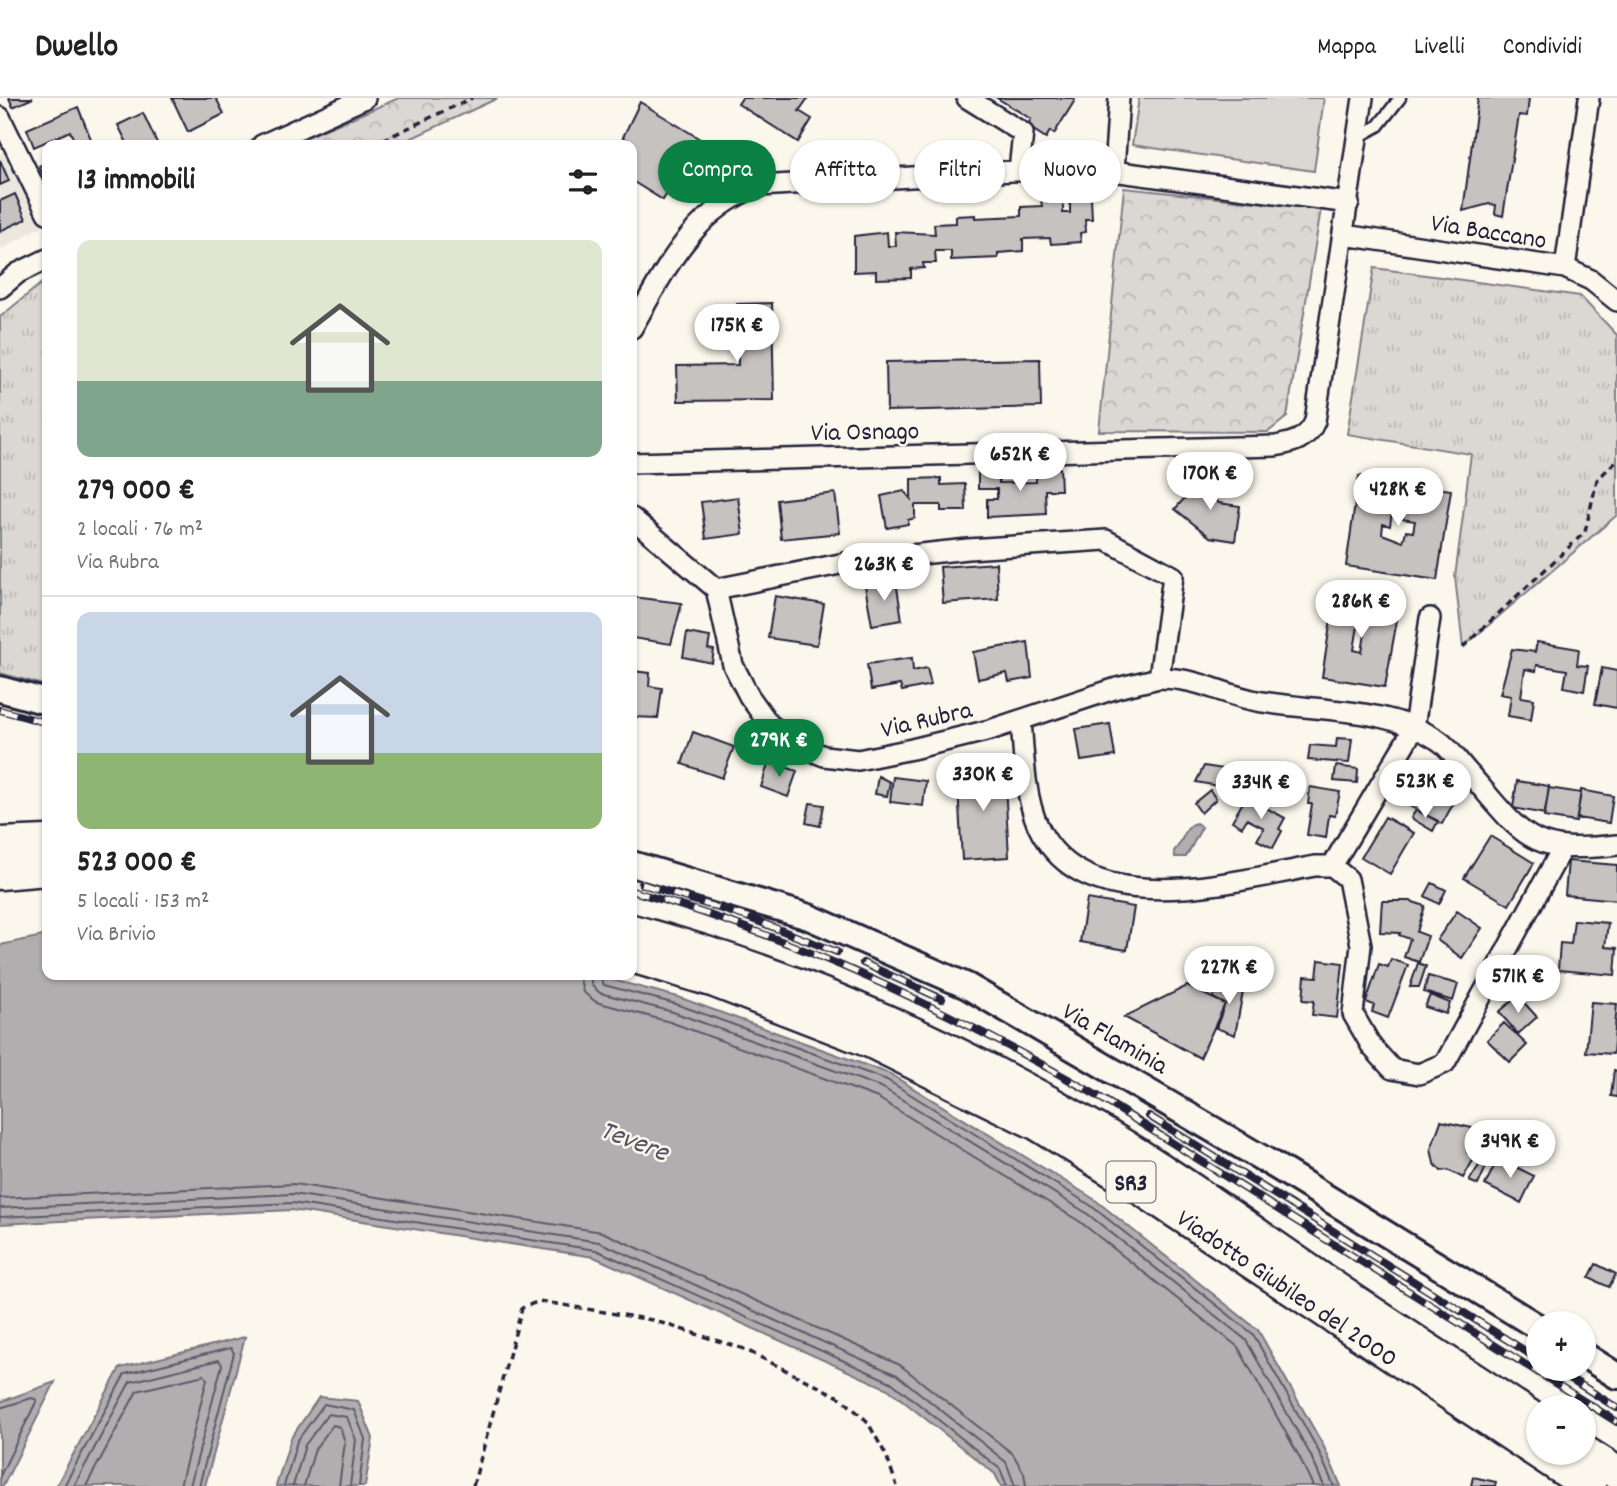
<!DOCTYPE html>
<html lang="it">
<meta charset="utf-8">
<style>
body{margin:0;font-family:Dekko,sans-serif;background:#f6f6f6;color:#222;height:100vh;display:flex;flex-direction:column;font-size:26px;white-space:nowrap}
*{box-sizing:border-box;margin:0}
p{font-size:23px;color:#767676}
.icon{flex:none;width:38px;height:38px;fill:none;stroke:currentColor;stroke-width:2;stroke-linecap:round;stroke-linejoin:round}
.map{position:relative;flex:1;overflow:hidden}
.details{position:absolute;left:42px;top:42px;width:595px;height:840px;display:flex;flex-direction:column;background:#fff;border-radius:14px;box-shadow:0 2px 5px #0004}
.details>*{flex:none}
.hud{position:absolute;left:658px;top:42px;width:665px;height:63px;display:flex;gap:14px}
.tools{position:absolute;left:1526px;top:1213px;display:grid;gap:14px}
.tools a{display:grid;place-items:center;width:70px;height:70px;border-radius:50%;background:#fff;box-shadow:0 2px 5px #0004;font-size:35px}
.price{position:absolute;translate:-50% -60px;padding:0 16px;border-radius:24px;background:#fff;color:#222;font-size:23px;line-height:46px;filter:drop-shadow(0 2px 4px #0008)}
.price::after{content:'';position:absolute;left:50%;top:42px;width:21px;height:16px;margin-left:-10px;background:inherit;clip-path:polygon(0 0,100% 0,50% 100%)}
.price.current{background:#0b8043;color:#fff}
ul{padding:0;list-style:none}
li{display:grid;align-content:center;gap:14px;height:371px;padding:0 35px}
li+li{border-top:2px solid #e0e0e0}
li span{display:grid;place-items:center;height:217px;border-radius:14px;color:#555}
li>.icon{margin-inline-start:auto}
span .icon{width:126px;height:126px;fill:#fffc;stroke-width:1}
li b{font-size:30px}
h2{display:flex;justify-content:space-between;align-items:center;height:84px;padding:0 35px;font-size:30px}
.pill{padding:0 24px;border-radius:32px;background:#fff;box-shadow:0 2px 5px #0004;font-size:24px;line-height:63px}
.pill.current{background:#0b8043;color:#fff}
header{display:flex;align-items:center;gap:42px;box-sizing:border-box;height:98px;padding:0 35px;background:#fff;border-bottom:2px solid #e0e0e0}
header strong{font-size:33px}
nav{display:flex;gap:38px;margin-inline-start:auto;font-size:24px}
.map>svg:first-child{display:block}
</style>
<header>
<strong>Dwello</strong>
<nav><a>Mappa</a><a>Livelli</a><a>Condividi</a></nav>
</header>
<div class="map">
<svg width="1617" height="1388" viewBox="0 0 1617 1388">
<defs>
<pattern id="grass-tufts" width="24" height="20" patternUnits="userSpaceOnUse" patternTransform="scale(1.75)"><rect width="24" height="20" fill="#dbd8d3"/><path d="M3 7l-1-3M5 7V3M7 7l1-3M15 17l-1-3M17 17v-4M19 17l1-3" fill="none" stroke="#bcb9b6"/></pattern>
<pattern id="park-crowns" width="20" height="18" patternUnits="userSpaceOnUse" patternTransform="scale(1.75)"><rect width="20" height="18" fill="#dbd8d3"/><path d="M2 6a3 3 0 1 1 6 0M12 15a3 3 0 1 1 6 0" fill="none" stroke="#bcb9b6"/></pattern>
</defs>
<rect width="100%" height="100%" fill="#fbf7ec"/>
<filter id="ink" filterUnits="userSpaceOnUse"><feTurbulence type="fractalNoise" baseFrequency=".0143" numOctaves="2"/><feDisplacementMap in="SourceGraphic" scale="14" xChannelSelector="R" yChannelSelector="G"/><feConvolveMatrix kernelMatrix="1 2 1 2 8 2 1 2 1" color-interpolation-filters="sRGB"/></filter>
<g filter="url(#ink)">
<!-- built -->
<path fill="#ebe7df" d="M9,50l35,77 -44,25v-96z"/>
<!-- grass -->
<path fill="url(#grass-tufts)" stroke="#7e7d87" stroke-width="2" d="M1374,170l206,28 37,39v180l-154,132 -8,-70 16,-123 -124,-20z
M43,184l4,7v397l-47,-13v-356z"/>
<!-- park -->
<path fill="url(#park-crowns)" stroke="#7e7d87" stroke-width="2" d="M399,0h99l-101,47h-109z
M1124,90l197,21 -34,208 -19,15 -169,-1z"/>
<!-- pitch -->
<path fill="#dbd8d3" stroke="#7e7d87" stroke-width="2" d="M1139,0h185l-10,73 -182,-26z"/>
<!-- water -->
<path fill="#b1aeb0" stroke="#787681" stroke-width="2" d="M1196,725l6,4 -16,30h-11l-1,-6c9,-8 10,-25 22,-28z
M47,837v40h547l84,22 212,77 204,125 164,131 66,117 17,39h-340l-6,-12 -107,-85 -294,-132 -302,-47 -292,14v-279z
M245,1239l-40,149h-149l64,-118z
M55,1284l-52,104h-3v-84z
M319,1299l39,4 15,37 -8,48h-89l15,-48z"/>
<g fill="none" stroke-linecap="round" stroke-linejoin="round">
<!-- shore -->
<path stroke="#5b5a6a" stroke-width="2" d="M579,877l4,17 13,10 74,20 208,76 201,123 159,126 62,111 13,28
M590,877l2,11 8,7 73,19 210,76 202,124 161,128 64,114 14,32
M599,877l5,10 72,19 211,76 203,125 163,129 65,116 16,36
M0,1100l294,-14 308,48 298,133 113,89 11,19 2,13
M0,1110l293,-14 306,48 298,133 109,87 9,24
M0,1119l292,-14 304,47 295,132 109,87 7,17
M0,1310l32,-10 5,2 -37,76
M64,1388l61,-112 106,-26 3,5 -35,133
M74,1388l56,-104 89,-22 3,5 -32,121
M86,1388l51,-95 67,-16 3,4 -27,107
M284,1388l13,-45 27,-37 30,6 11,29 -6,47
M293,1388l12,-41 23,-31 19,3 9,23 -6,46
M304,1388l11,-37 18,-24 7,2 5,15 -6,44"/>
</g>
<!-- building -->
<path fill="#c6c2c0" stroke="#22223b" stroke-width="2" fill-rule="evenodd" d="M9,0h24l-20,9z
M172,0h44l8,16 -36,18z
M742,0h66l-9,13 13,8 -14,23 -60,-38z
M997,0h75l3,2 -21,34 -4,-3 -4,7 -19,-12 4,-7z
M1478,0h51l-2,18 -8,-1 -16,101 -8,-2 1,-9 -7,-1 -26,7z
M640,4l60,37 -14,23 -12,-7 -10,14 13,8 -14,23 -31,-19v-36h-7l3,-5 -5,-3z
M78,9l15,37 -17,1 -6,-14 -36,16 -7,-18z
M143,15l15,32h-30l-10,-20z
M0,62l9,21 -9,4z
M47,64v22l-8,-18z
M15,96l11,25 -26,12v-30z
M1091,100l1,21h-7l1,13 -6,1 1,9 -30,2 -1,-6 -27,1v12l-25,2v5l-47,2v-9h-16l1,12h-13l1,5 -13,1v9l-35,1v-8l-22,1v-36l33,-4 1,14h8l-1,-14 40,2 -1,-10 22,-1v-7l19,-1v3l46,-2v-9l21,-1 -1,-6 22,-1v14h7v-14z
M772,205l2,97 -96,1 -1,-35 61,-1 -1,-61z
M1040,261l1,48 -154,4 -1,-49z
M1060,370l1,22h-16l1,24 -59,3v-18h10v-10h-19v-17l21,-1v12l37,-1v-13z
M1359,378l92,14 -14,90 -91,-14zM1392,414l11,2 -1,5 13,2 -2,11 -7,-1 -3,11 -21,-8 1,-10 7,2z
M1203,379l15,12 -6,8 7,6 21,3 -5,35 -25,-4 -35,-28z
M941,380v7l24,-1 1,27h-25v-6h-26v13l-7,2v4l-21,4 -6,-32 23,-5 7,8v-20z
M835,395l5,40 -59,6 -4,-39z
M738,399l5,37 -37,5 -5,-37z
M996,465l2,36 -55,4 -3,-36z
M896,483l6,39 -30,5 -7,-39z
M1335,495l65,10 -15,84 -63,-10zM1358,528l8,2 -4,24 -8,-2z
M775,498l49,8 -7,41 -49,-7z
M632,499l50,6 -11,41 -39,-6z
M687,535l23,4 -2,12 6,1 -2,13 -29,-6z
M1028,544l4,36 -23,4 -2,-9 -29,6 -5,-27z
M1537,544l42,7 -2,16 11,1 -4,25 -20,-4 3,-17 -30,-5 -1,6 -11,-2 -4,28 13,2 -3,21 -23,-4 3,-20 -11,-2 12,-45 23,3z
M912,560l1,13 14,-3 4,17 -29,6 -2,-6 -29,5 -4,-26z
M1602,570l15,3v37l-22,-4z
M632,573l18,2 -1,13 13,2 -4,30 -26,-1z
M1110,626l5,32 -34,5 -5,-32z
M693,634l41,15 -12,31 -40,-14z
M1337,640l15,1 -3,24 -41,-3 2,-15 26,2z
M769,663l28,10 -9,26 -27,-10z
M1420,664l33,16 -7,13 11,6 -15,27 -43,-24z
M1004,667l5,92 -47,3 -5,-92z
M1204,668l39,6 -3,18 -44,-8z
M1336,668l22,3 -1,14 -23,-2z
M878,678l12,6 -3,14 -12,-2z
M893,679l33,4 -3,25 -33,-4z
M1517,683l32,5 -4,28 -32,-6z
M1310,689l30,5 -5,24 -6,-1 -3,23 -19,-3 5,-31h-4z
M1549,690l32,5 -5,29 -32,-5z
M1210,692l6,9 -15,14 -7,-10z
M1581,692l32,6 -4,27 -32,-5z
M1246,699l39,21 -6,11 3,2 -9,17 -16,-8 7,-12 -17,-9 -5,8 -10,-6z
M810,705l14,2 -4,21 -14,-3z
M1416,712l22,11 -5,10 -22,-13z
M1385,719l29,16 -24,41 -29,-17z
M1490,738l44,27 -25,42 -45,-27z
M1568,763l49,4v35l-52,-5z
M1432,785l14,7 -7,14 -14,-8z
M1087,801l47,8 -7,43 -47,-8z
M1382,803h28l15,5 -8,26 11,4 -9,26 -15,-5 6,-18 -11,-4 1,-2 -20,-1z
M1457,813l25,17 -20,30 -25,-18z
M1574,822l34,3 -3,24 12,1 -2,27 -57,-5 2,-27 11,1z
M1391,861l17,6 -20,53 -16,-6 2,-7 -8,-3 13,-38 9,3z
M1319,862l24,3 -6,55 -25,-3 2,-14 -11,-1 2,-24 12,1z
M1418,865l8,3 -7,21h-9z
M1428,878l30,8 -5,17 -29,-9z
M1219,884l25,4 -9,49 -19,-7 9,-24 -12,-6z
M1187,888l38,18 -25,54 -76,-41z
M1430,897l20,8 -4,11 -21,-7z
M1518,898l19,21 -19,17 -19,-22z
M1591,904l26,2 -4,50 -27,-2z
M1504,925l23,22 -17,17 -23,-22z
M1614,972l3,1v26l-6,-1z
M1441,1023l31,7 -5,24 8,5 -12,21 -15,-8 -7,1 -7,-8 -3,-14z
M1498,1060l36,18 -13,27 -36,-18z
M1480,1066l6,3 -8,18 -9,-4z
M1596,1166l20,10 -7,13 -20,-9z
M1473,1379l23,5 -1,4h-24z"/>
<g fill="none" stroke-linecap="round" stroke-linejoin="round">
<defs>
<path id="service" d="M1358,39l20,-11 22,-28"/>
<path id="minor" d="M967,0l56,35 -4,37
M0,19l47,96
M262,47l103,-47
M1114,72l5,-72
M1344,137l221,33 26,12 26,21
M1565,170l24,-170
M0,190l18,-15 29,-14
M632,230c33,-57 60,-118 127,-142l324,-19 266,36
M632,365l643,-17c18,-3 33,-7 40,-25l48,-323
M632,420l84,71 17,76 16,31 20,28 33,23 22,9 34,4 54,-11 78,-19 127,-42 42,-10 14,-102 -67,-36 -138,9 -113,12 -139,28
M1159,580c41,0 61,16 98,23 58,11 129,5 181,39 11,7 20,21 29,31 55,61 58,85 150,74
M1021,623c3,33 3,74 17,105 46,99 195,55 277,40h17l16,13 13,66 -8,69 19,33 20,22 27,5 26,-11 118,-216
M1332,768l82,-138 16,-110"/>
<path id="tertiary" d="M0,591l47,13
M632,766l177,53 158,69 310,181 261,160
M1584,1257l33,21"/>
<path id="trunk" d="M0,746l47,-2
M0,775l47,-4
M632,833c163,44 319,113 465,199 80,47 156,103 233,155 69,47 139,91 208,137
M632,858l83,25 155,60 168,83 101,63 450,299
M1584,1354l33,21"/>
</defs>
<!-- service casing -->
<use href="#service" stroke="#22223b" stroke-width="15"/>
<!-- minor casing -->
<use href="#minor" stroke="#22223b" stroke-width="24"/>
<!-- tertiary casing -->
<use href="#tertiary" stroke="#22223b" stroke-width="30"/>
<!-- trunk casing -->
<use href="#trunk" stroke="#22223b" stroke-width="37"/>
<!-- path -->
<path stroke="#22223b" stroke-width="3.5" stroke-dasharray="7 5" stroke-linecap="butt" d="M372,47l100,-47
M1463,549l122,-115 12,-52 20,-20
M473,1388l49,-178 17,-7 113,19 92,29 97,49 26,23 19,34 11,31"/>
<!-- service -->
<use href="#service" stroke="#fbf7ec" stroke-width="10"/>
<!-- minor -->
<use href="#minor" stroke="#fbf7ec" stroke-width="19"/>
<!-- tertiary -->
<use href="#tertiary" stroke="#fbf7ec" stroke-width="24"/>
<!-- trunk -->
<use href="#trunk" stroke="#fbf7ec" stroke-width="32"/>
<defs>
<path id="rail" d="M0,612l47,13
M642,786l105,33 90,35
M632,793c164,46 317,119 464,204l521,327
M863,865l79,36
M1149,1018l389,243
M1554,1270l63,40"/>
</defs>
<!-- rail casing -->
<use href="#rail" stroke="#22223b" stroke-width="8"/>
<!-- rail -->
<use href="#rail" stroke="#fbf7ec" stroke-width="5" stroke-dasharray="16" stroke-linecap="butt"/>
</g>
</g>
<g text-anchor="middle" stroke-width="5" stroke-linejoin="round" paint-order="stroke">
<!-- shield labels -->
<rect fill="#fbf7ec" stroke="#636270" stroke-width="2" x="1106.5" y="1063.5" width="49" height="41" rx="5"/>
<g font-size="24" font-weight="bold" fill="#22223b">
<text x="1131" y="1092">SR3</text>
</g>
<!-- street labels -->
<g font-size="26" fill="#22223b" stroke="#fbf7ec">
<text transform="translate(1489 132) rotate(9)" y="9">Via Baccano</text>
<text transform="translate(865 332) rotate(-1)" y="9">Via Osnago</text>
<text transform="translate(926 620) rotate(-13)" y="9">Via Rubra</text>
<text transform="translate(1116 939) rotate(30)" y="9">Via Flaminia</text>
<text transform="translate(1288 1189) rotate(34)" y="9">Viadotto Giubileo del 2000</text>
</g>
<!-- water labels -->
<g font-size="28" font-style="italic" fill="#545364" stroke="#fbf7ec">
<text transform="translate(635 1041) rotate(21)" y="10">Tevere</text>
</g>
</g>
</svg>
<div class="tools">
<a>+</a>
<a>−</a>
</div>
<b class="price" style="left:737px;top:266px">175K €</b>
<b class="price" style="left:1020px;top:395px">652K €</b>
<b class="price" style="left:1210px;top:414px">170K €</b>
<b class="price" style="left:1398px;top:430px">428K €</b>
<b class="price" style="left:884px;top:505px">263K €</b>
<b class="price" style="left:1361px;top:542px">286K €</b>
<b class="price current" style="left:779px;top:681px">279K €</b>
<b class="price" style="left:983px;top:715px">330K €</b>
<b class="price" style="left:1425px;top:722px">523K €</b>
<b class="price" style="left:1261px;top:723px">334K €</b>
<b class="price" style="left:1229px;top:908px">227K €</b>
<b class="price" style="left:1518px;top:917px">571K €</b>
<b class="price" style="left:1510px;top:1082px">349K €</b>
<div class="hud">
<a class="pill current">Compra</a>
<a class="pill">Affitta</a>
<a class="pill">Filtri</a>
<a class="pill">Nuovo</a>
</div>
<section class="details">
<h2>13 immobili<svg class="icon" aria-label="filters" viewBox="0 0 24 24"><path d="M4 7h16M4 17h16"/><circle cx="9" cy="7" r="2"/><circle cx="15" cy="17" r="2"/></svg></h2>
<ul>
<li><span style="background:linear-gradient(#dfe7d0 65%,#7fa58c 0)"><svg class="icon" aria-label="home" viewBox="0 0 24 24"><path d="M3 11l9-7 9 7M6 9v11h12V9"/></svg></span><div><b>279 000 €</b><p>2 locali · 76 m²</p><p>Via Rubra</p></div></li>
<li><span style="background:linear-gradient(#c9d6e8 65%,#8fb573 0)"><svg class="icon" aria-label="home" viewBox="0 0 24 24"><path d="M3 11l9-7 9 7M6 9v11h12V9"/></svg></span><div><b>523 000 €</b><p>5 locali · 153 m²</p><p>Via Brivio</p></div></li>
</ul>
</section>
</div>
